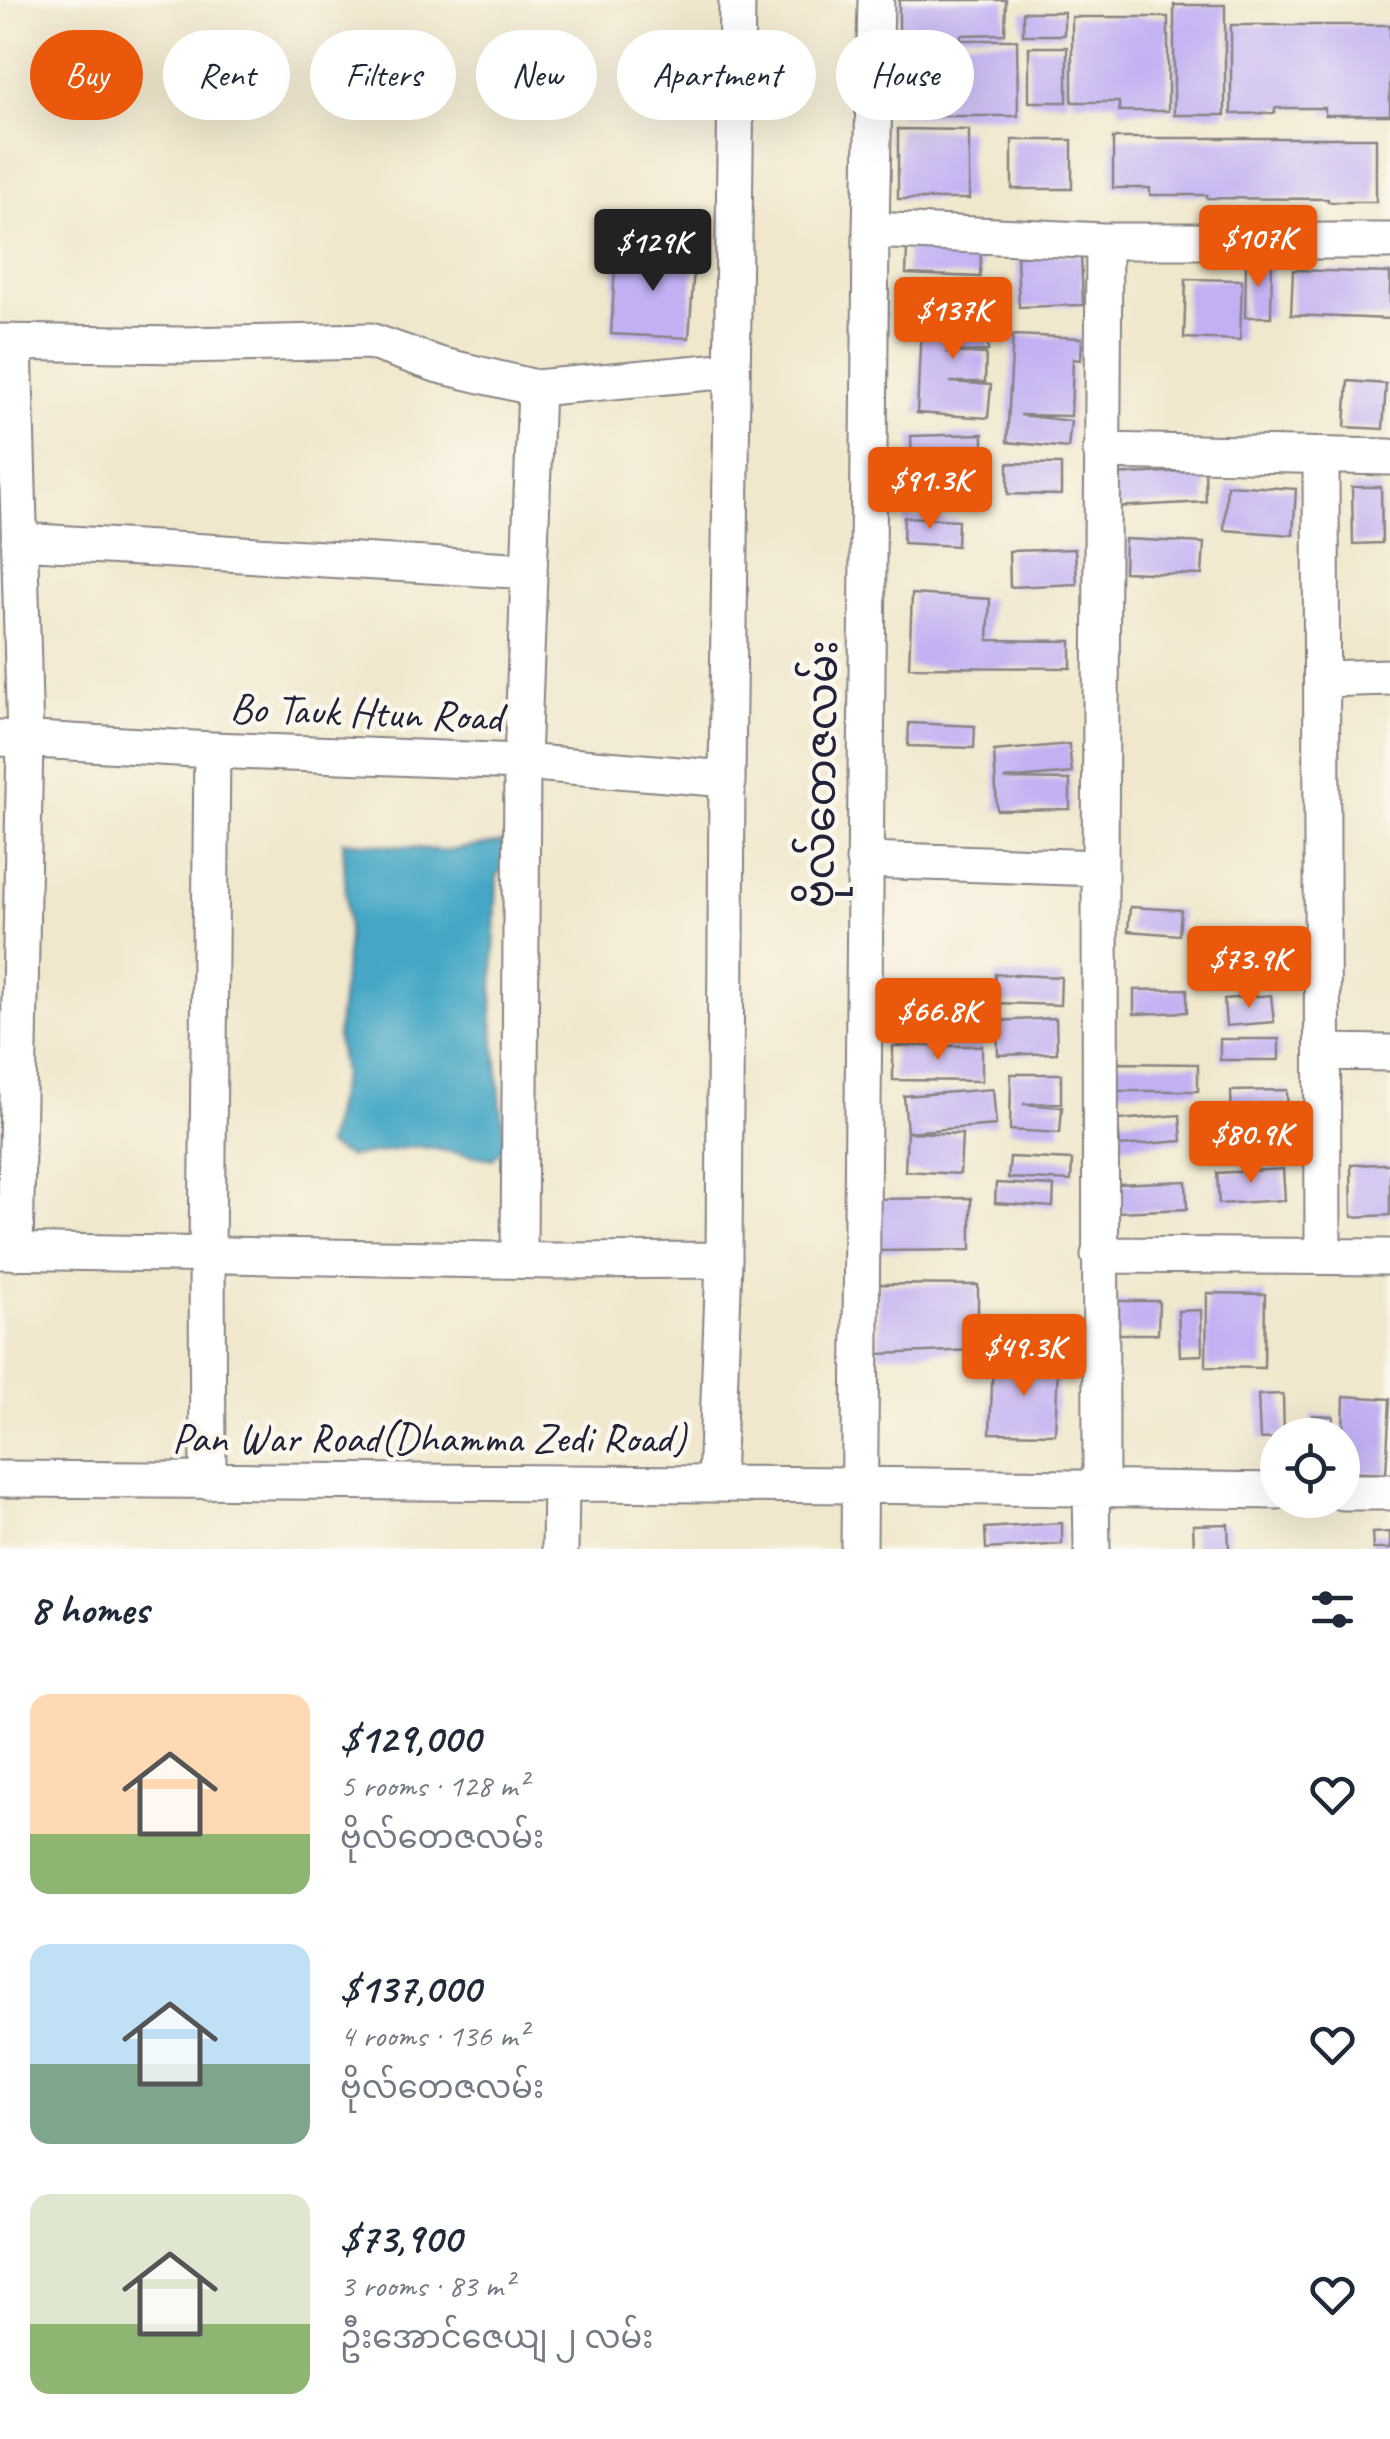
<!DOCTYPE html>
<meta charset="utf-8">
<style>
body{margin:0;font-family:Caveat,"Noto Sans Myanmar",sans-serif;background:#f6f6f7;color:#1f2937;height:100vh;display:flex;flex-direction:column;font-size:38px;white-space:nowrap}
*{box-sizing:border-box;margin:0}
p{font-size:32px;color:#747a83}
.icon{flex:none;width:55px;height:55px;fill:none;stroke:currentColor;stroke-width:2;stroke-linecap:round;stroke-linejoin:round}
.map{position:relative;height:1549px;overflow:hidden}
.sheet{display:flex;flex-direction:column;background:#fff;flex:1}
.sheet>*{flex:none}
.guide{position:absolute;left:30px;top:30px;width:1330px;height:90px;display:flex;gap:20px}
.buttons{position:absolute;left:1260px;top:1418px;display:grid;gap:20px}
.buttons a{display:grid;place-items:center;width:100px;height:100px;border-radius:50%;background:#fff;box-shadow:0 10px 40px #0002;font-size:50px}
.price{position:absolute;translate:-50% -85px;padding:0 22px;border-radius:10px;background:#ea580c;color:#fff;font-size:32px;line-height:65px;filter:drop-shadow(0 2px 5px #0008)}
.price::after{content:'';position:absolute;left:50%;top:60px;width:30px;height:22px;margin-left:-15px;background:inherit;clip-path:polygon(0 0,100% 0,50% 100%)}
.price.selected{background:#222;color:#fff}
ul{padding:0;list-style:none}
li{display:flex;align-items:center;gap:30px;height:250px;padding:0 30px}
li span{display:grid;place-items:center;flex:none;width:280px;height:200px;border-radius:20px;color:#555}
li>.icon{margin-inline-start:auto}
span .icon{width:120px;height:120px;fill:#fffc;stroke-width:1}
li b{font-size:42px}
h2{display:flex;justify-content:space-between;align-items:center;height:120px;padding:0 30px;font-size:42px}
.pill{padding:0 35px;border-radius:45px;background:#fff;box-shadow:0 10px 40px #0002;font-size:35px;line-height:90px}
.pill.selected{background:#ea580c;color:#fff}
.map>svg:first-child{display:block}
</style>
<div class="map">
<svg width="1390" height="1549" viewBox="0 0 1390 1549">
<rect width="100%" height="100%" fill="#fbf7ec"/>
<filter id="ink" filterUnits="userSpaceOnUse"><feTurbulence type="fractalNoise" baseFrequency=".01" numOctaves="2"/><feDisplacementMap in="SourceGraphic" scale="20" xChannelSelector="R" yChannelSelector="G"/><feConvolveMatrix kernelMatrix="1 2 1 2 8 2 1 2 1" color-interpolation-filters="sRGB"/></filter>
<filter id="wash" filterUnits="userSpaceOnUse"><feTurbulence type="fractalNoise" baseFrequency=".0048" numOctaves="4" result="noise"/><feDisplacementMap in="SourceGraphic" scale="40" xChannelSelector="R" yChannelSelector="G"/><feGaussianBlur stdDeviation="2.25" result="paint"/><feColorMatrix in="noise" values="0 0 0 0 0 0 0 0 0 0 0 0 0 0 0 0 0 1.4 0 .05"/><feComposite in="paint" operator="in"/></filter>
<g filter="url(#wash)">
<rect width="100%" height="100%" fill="#f0e7cc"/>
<!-- water -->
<path fill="#45a7c5" stroke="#346480" stroke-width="2.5" d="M343,841l104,10 56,-9 7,20 -13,13 -5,138 13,133 -12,13 -76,-13 -68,11 -23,-11 17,-73 -6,-36 11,-100z"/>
<g id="blocks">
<!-- building -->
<path fill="#c2b0f3" d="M899,0h107l-1,34 -44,1v5h56l1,76h-119z
M1174,5h51v110h-51z
M1023,12h41v23h-41z
M1072,17h96v94h-49v-9h-47z
M1231,25h159v90h-65v-7h-50v5l-44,1z
M1029,47h38v55h-38z
M898,129l71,1v69h-71z
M1113,138h263v64h-48v-3l-121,-1v-3h-57v-7h-37z
M1012,140h60v49h-60z
M907,248l74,3 -1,26 -74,-3z
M616,250l79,4 -6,84 -78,-4z
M1081,254l2,51 -64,2 -2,-51z
M1246,263h26l-1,54h-26z
M1293,270l97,3v46l-99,-4z
M1186,279l56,1 -2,60 -56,-2z
M922,303l62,4 -1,17h5v27l-42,1 40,2 -1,28h-35l41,3 -3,33 -71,-5z
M1013,335l69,3 -1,22 -8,-1 -2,57 -51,-1 51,6 -3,27 -61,-6z
M1348,381l38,3 -3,45 -38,-2z
M983,434v25l-71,3 67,10 -4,22 -66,-10 3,-22 -1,-26z
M1008,463l53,1v31l-53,-1z
M1205,470l1,32 -92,5 -2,-32z
M1227,485l69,4 -3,46 -69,-5z
M1352,487h29l1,56 -29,1z
M904,517l54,3 -1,26 -54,-3z
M1125,539l79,4 -2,32 -78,-3z
M1075,549l2,35 -67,3 -1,-36z
M912,594l78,5 -2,41 83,1v27l-162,-1z
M909,723l66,3 -1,22 -66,-2z
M1069,744l3,29 -68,6 66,1v29l-73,1 -3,-59z
M1130,907l51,3 -2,25 -51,-4z
M995,974l66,3 -1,28 -66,-2z
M1187,989v23l-53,2v-24z
M1271,995l3,27 -48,4 -2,-27z
M1056,1018l1,35 -59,2 -1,-34z
M1220,1039h59v21h-59z
M893,1046h89v35l-89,-1z
M1114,1063l84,1v27h-84z
M1011,1074h50v29l-38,1 39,3 -2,26 -50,-3z
M993,1089l3,36 -89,7 -3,-36z
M1287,1090l1,30 -56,1 -1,-30z
M1180,1115l2,26 -62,5 -2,-26z
M907,1132l55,2 -2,40 -55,-3z
M1010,1157l62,3 -1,21 -63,-3z
M1382,1164h8v51l-38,2 -1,-52z
M1283,1169l2,31 -66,4 -2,-31z
M1186,1181l1,28 -69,3 -1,-28z
M996,1183l58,3 -1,21 -58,-4z
M971,1198v52l-100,1v-52z
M878,1284l100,1v33h-6l2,32 -95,4z
M1207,1293l58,1 -1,74 -58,-1z
M1117,1301h42l-1,33h-42z
M1201,1310l1,45 -22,1 -2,-45z
M993,1362l65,4 -3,68 -65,-1z
M1283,1394l1,41h-6v3l-18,1 -2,-44z
M1344,1396l46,3 -4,75 -44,-2z
M1312,1415l21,1 -1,19h-21z
M1062,1523v21l-76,5 -1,-21z
M1228,1524l1,25h-35l-1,-24z
M1390,1532v17h-17l-1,-16z"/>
</g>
</g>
<g filter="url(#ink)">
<use href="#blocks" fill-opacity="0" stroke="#898484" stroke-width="2.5"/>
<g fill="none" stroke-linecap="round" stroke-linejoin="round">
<defs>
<path id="minor" d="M871,230l233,11h286
M0,342l181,3 189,-4 69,24 97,23 196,-18
M14,343l11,397 -10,512
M1101,451l289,6
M1321,456l2,800
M19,541l510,30
M1322,679l68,-2
M0,738l212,12 310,12 205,17
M864,860l236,8
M1323,1052l67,1
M0,1251l553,10 171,-1
M1099,1255l291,2
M519,1260l3,-498 14,-374
M0,1479l858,6 420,6
M208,1481l-1,-225 5,-506
M716,1484l8,-224 3,-481 10,-779
M1091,1488l1,61
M1101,1489l-1,-621 4,-627
M1342,1492h48
M560,1549l1,-66
M859,1549l12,-1319 5,-230"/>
</defs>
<!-- minor casing -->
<use href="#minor" stroke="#898484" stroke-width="39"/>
<!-- minor -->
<use href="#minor" stroke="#fff" stroke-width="35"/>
</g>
</g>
<g text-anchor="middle" stroke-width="9" stroke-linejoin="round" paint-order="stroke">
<!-- street labels -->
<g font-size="42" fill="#22223b" stroke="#fbf7ec">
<text transform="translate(366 711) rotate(2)" y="15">Bo Tauk Htun Road</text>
<text transform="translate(820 774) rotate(-89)" y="15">ဗိုလ်တေဇလမ်း</text>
<text x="429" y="1452">Pan War Road(Dhamma Zedi Road)</text>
</g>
</g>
</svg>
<div class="buttons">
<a><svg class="icon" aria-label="locate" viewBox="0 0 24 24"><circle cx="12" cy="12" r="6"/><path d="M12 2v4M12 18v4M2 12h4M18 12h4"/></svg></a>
</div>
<b class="price" style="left:1258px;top:290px">$107K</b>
<b class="price selected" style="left:653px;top:294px">$129K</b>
<b class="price" style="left:953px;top:362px">$137K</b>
<b class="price" style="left:930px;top:532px">$91.3K</b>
<b class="price" style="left:1249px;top:1011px">$73.9K</b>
<b class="price" style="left:938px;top:1063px">$66.8K</b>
<b class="price" style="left:1251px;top:1186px">$80.9K</b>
<b class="price" style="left:1024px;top:1399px">$49.3K</b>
<div class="guide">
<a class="pill selected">Buy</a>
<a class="pill">Rent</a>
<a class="pill">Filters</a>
<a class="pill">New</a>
<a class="pill">Apartment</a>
<a class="pill">House</a>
</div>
</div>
<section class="sheet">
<h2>8 homes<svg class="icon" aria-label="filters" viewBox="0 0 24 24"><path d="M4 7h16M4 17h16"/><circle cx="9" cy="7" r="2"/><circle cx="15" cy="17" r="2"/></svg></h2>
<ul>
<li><span style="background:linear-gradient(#ffd9b3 70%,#8fb573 0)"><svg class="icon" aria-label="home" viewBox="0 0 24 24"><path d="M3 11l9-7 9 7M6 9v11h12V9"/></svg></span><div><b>$129,000</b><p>5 rooms · 128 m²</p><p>ဗိုလ်တေဇလမ်း</p></div><svg class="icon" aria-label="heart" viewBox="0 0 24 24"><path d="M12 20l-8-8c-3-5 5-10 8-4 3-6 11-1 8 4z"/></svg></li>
<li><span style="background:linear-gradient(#bfe0f5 60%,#7fa58c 0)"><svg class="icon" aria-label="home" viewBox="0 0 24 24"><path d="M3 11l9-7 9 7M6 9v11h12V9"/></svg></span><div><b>$137,000</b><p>4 rooms · 136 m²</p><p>ဗိုလ်တေဇလမ်း</p></div><svg class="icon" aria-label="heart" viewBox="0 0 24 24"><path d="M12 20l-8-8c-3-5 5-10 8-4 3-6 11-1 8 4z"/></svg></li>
<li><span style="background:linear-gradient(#dfe7d0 65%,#8fb573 0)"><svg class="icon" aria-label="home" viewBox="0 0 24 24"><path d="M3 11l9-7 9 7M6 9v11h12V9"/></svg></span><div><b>$73,900</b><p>3 rooms · 83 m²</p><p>ဦးအောင်ဇေယျ ၂ လမ်း</p></div><svg class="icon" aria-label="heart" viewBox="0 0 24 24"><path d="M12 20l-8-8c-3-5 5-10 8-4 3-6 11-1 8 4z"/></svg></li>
</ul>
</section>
